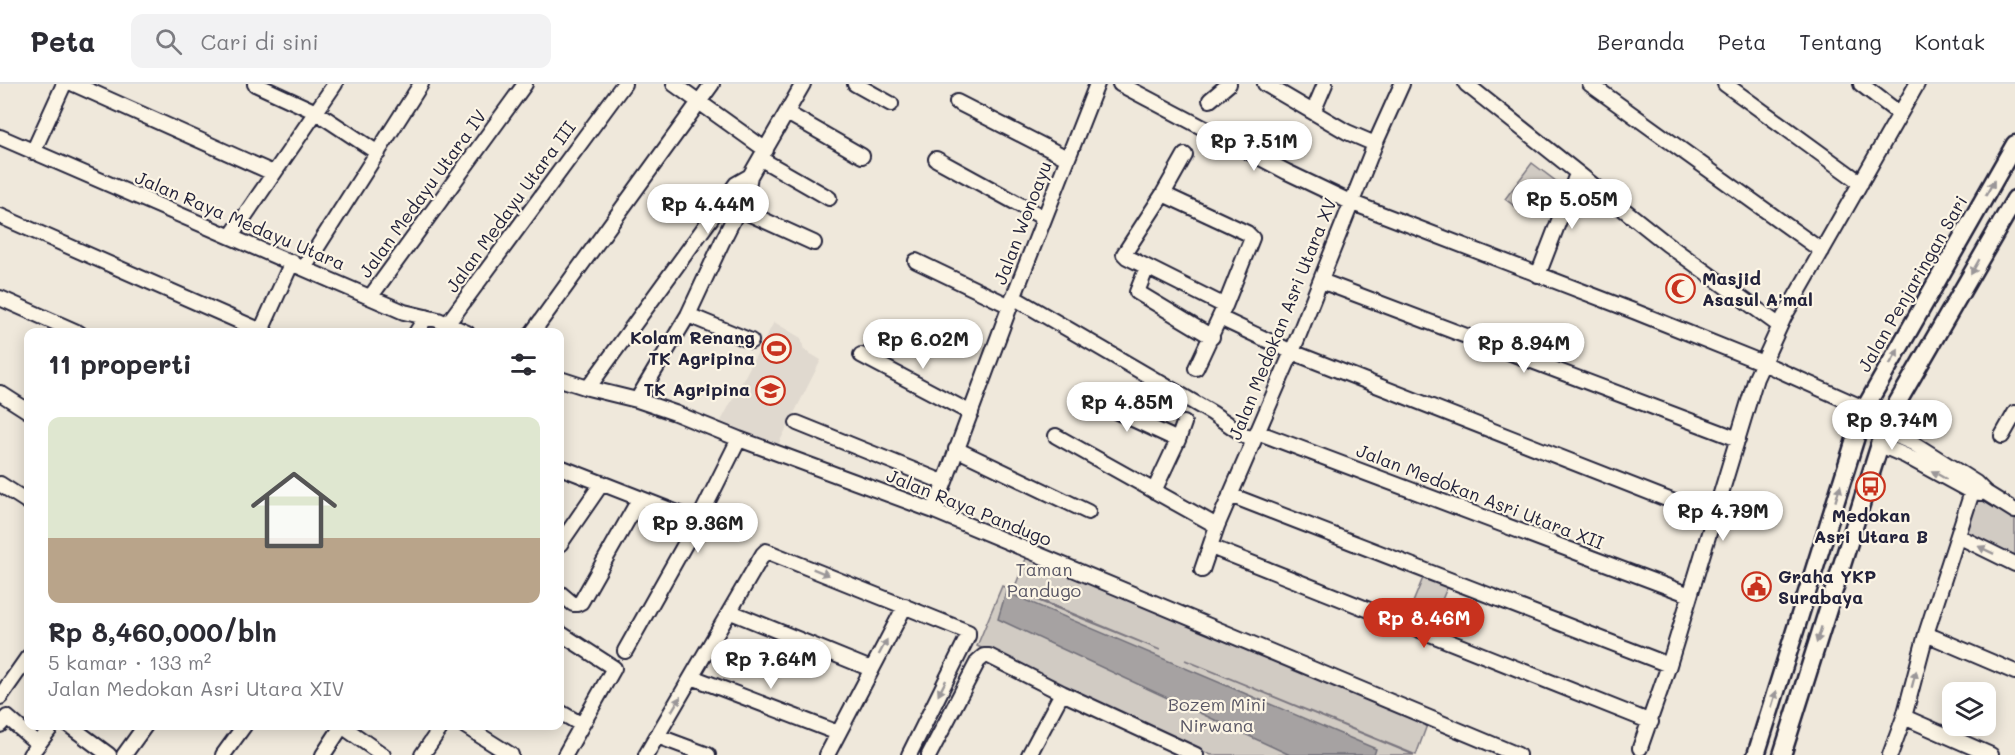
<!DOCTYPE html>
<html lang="id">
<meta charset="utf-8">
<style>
body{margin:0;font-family:Mali,sans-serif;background:#f2f2f3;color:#2b2b33;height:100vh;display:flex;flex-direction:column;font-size:22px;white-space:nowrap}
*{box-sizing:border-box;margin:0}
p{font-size:20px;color:#7c7c81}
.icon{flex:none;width:33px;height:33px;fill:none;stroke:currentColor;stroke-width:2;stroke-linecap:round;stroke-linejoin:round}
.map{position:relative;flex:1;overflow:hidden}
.details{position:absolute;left:24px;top:244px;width:540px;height:402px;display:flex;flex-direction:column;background:#fff;border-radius:12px;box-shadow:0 3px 15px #0003}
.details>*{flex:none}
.controls{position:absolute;left:1942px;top:598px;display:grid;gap:12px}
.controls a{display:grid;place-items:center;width:54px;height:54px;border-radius:12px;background:#fff;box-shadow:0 3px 15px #0003;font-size:30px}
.price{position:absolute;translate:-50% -51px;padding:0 14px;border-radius:21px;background:#fff;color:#222;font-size:20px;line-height:39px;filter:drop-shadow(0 2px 3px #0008)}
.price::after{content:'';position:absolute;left:50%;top:36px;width:18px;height:14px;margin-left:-9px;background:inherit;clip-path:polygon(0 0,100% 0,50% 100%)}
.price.selected{background:#c8321e;color:#fff}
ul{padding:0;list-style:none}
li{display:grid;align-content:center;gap:12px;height:318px;padding:0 24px}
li+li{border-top:2px solid #e1e1e2}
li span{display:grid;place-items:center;height:186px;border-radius:12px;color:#555}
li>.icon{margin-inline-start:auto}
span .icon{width:108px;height:108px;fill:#fffc;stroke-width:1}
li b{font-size:26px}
h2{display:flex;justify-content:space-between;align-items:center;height:72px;padding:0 24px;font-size:26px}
header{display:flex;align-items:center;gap:36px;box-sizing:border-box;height:84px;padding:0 30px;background:#fff;border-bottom:2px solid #e1e1e2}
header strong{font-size:28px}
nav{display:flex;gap:33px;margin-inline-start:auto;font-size:21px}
.search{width:420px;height:54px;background:#f2f2f3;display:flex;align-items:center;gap:15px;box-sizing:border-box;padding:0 21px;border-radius:12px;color:#7c7c81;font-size:22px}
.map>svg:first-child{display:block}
</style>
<header>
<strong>Peta</strong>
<div class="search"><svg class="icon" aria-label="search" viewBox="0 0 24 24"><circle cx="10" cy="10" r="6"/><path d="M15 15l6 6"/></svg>Cari di sini</div>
<nav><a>Beranda</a><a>Peta</a><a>Tentang</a><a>Kontak</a></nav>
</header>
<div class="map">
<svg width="2015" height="671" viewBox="0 0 2015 671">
<rect width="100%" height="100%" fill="#efe8db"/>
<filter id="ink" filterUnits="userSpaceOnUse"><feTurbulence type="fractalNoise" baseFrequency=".0167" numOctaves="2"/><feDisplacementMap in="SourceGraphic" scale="12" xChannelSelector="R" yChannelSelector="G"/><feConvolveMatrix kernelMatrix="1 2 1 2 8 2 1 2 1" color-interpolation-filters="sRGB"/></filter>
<g filter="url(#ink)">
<!-- built -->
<path fill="#e0d9cf" d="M774,238l27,16 3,12 17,10 -44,87 -56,-26z"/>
<!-- green -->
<path fill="#d1cbc3" stroke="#7a767f" stroke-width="1.5" d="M1532,79l25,19 -26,36 -26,-19z
M1980,411l35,21v40l-52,-25z
M1029,467l398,174 -11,30 -231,-95 229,95h-203l-234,-109 25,-60 158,64 -146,-61z
M1425,489l24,10 -18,43 -24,-9z"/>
<!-- water -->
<path fill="#a6a2a2" stroke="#716f79" stroke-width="1.5" d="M770,253l18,9 -6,12 -18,-8z
M1006,508l370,157 -2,6h-84l-292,-136z"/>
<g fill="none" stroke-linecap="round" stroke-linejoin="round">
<defs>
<path id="minor" d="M74,0l199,89
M255,0l61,28 62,41
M674,0l92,66
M855,0l36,20
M1120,0l167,88 63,30 286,110 127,51 125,56
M1265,0l82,48 28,12
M1466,0l201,160 113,82
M1590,0l232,167
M1725,0l136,99
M1861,0l39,30
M1210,16l19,-16
M957,18l110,56
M1313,28l12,-28
M787,29l75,43
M0,53l404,175 34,8 29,13
M33,68l31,-68
M761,75l68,39
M936,75l108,59
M1163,110l84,39 5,5 -27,68 -98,-49 -3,-3 39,-60 22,-39
M739,125l75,34
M0,132l266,117
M231,152l104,-152
M916,177l94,45
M1147,183l-10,25 75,45
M304,184l117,-184
M1538,191l39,-101
M1321,197l417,158
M371,212l154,-212
M1013,213l199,116 41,28
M0,214l79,35
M688,231l63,26
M1220,234l72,34 423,166
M448,239l176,-239
M260,249l32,-71
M416,249l10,-16
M532,249l180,-249
M861,271l110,58
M1196,284l27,-58
M560,295l28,9 49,12 38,13 64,26 195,72 584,244
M588,304l148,-204 14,-8
M0,309l28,18
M637,316l51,-85 34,-73 25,-50 3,-16 53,-92
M1098,319l80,37 -24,51
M797,339l146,59
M1883,346l30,13 63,40 10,10 29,18
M1257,348l433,163
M1056,352l161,90
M2002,352l13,-23
M1178,356l6,-17
M1878,360l28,12 66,36 9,1
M956,365l132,63
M560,383l138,54
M0,400l28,18
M1230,411l439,170
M934,427l76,-205 87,-222
M1958,452l57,28
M560,460l42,-61
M1211,463l440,175
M1202,486l15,-44 75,-174 83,-208 27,-60
M560,509l13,11h4l4,-2 59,-104
M731,528l140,57
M560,549l54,35 -49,87
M1926,550l89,38
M625,567l73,-130 41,-82
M692,593l146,56
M0,613l28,-40
M560,628l22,13
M1904,633l87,38
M0,641l7,-8 31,27
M70,642l39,29
M342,642l41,29
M465,642l46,29
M657,652l51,19
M1640,664l29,-83 87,-287 28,-61 133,-233
M30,671l22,-29
M124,671l21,-29
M223,671l21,-29
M323,671l19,-29
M422,671l20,-29
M646,671l117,-201 3,-3 202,81v4l-59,119
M827,671l78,-149
M929,671l49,-94 6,-5h5l73,37 134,62
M1029,671l33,-62
M1890,671l14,-38 22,-83 46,-142"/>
<path id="tertiary" d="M1756,671l109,-347 150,-264
M1782,671l106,-336 127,-220"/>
</defs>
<!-- minor casing -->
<use href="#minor" stroke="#22223b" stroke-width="18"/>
<!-- tertiary casing -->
<use href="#tertiary" stroke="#22223b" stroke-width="21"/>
<!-- minor -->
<use href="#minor" stroke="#fcf5e5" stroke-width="14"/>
<!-- tertiary -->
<use href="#tertiary" stroke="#fcf5e5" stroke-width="16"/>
</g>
<!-- one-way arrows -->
<defs><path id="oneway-solid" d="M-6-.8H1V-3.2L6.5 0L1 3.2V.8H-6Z" transform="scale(1.5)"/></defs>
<g fill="#9a9698">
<use href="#oneway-solid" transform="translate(1990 104) rotate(-60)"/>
<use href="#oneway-solid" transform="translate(1975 183) rotate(120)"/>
<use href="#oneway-solid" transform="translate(1894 273) rotate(-60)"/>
<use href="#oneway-solid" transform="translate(1939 391) rotate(-150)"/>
<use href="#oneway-solid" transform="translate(1838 409) rotate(-73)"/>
<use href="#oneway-solid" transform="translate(1986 466) rotate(-154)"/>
<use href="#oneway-solid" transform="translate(821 488) rotate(22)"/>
<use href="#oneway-solid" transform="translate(1819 551) rotate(107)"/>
<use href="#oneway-solid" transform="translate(883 563) rotate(-62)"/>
<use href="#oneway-solid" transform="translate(1914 595) rotate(-75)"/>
<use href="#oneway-solid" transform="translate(942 604) rotate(117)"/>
<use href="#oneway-solid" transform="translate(1774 615) rotate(-73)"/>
<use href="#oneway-solid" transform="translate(676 620) rotate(-59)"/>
</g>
</g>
<!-- icons -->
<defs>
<symbol id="mosque-ring" viewBox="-11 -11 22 22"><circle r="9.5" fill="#fcf5e5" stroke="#c8321e" stroke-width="1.5"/><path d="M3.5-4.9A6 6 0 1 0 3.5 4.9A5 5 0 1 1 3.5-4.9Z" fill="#c8321e"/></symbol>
<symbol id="stadium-ring" viewBox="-11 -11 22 22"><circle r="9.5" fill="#fcf5e5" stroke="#c8321e" stroke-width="1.5"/><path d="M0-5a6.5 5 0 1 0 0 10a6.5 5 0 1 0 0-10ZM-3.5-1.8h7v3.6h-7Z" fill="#c8321e"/></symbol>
<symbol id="school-ring" viewBox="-11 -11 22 22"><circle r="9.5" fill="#fcf5e5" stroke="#c8321e" stroke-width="1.5"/><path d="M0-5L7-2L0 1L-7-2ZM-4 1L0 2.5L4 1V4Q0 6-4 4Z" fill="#c8321e"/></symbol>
<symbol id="bus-ring" viewBox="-11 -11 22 22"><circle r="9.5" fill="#fcf5e5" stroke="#c8321e" stroke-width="1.5"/><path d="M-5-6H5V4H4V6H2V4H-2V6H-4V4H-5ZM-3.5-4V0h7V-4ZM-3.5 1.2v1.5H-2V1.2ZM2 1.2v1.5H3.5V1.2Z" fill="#c8321e"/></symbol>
<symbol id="civic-ring" viewBox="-11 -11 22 22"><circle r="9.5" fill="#fcf5e5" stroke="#c8321e" stroke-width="1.5"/><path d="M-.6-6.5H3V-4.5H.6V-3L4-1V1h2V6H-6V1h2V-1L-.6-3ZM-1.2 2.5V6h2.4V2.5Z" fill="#c8321e"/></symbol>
</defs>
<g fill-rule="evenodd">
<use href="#mosque-ring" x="1664" y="188" width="33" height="33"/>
<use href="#stadium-ring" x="760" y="248" width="33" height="33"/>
<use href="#school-ring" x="754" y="290" width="33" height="33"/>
<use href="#bus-ring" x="1854" y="386" width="33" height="33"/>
<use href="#civic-ring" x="1740" y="486" width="33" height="33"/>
</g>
<g text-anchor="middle" stroke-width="4.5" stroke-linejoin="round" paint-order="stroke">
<!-- street labels -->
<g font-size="18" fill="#22223b" stroke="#fcf5e5">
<text transform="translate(423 110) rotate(-54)" y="6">Jalan Medayu Utara IV</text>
<text transform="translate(511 123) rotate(-54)" y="6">Jalan Medayu Utara III</text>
<text transform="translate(240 137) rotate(23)" y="6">Jalan Raya Medayu Utara</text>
<text transform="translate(1023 139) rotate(-69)" y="6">Jalan Wonoayu</text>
<text transform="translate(1913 200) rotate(-60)" y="6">Jalan Penjaringan Sari</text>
<text transform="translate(1283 235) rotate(-68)" y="6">Jalan Medokan Asri Utara XV</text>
<text transform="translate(1480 413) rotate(21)" y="6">Jalan Medokan Asri Utara XII</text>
<text transform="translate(969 424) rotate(22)" y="6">Jalan Raya Pandugo</text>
</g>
<!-- poi labels -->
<g font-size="18" font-weight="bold" fill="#22223b" stroke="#fcf5e5" text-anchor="start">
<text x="1702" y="201">Masjid<tspan x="1702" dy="21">Asasul A'mal</tspan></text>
<text x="755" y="260" text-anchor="end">Kolam Renang<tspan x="755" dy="21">TK Agripina</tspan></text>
<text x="750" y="312" text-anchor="end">TK Agripina</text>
<text x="1871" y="438" text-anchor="middle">Medokan<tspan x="1871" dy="21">Asri Utara B</tspan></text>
<text x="1778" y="499">Graha YKP<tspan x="1778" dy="21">Surabaya</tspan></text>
</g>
<!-- park labels -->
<g font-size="18" fill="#575564" stroke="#fcf5e5">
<text x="1044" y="492">Taman<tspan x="1044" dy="21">Pandugo</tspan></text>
<text x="1217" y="627">Bozem Mini<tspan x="1217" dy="21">Nirwana</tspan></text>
</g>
</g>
</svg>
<div class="controls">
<a><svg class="icon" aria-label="layers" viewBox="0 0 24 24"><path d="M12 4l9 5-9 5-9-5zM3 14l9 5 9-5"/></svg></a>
</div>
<b class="price" style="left:1254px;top:88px">Rp 7.51M</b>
<b class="price" style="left:1572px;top:146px">Rp 5.05M</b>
<b class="price" style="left:708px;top:151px">Rp 4.44M</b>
<b class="price" style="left:923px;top:286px">Rp 6.02M</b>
<b class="price" style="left:1524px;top:290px">Rp 8.94M</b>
<b class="price" style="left:1127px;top:349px">Rp 4.85M</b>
<b class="price" style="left:1892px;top:367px">Rp 9.74M</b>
<b class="price" style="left:1723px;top:458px">Rp 4.79M</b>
<b class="price" style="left:698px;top:470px">Rp 9.36M</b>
<b class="price selected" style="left:1424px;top:565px">Rp 8.46M</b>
<b class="price" style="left:771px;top:606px">Rp 7.64M</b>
<section class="details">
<h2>11 properti<svg class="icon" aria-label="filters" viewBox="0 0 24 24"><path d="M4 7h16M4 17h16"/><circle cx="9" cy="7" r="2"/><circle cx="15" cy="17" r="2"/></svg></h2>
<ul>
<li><span style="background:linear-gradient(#dfe7d0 65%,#b9a48a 0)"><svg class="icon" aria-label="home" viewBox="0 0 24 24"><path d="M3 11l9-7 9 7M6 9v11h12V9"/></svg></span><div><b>Rp 8,460,000/bln</b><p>5 kamar · 133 m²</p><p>Jalan Medokan Asri Utara XIV</p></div></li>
</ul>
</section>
</div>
